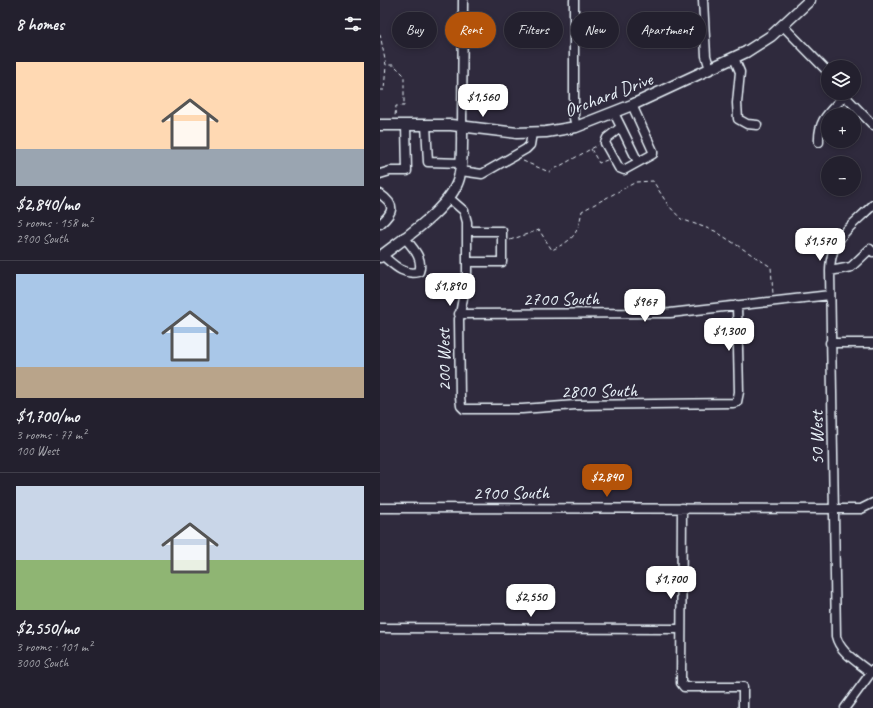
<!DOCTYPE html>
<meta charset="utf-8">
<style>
body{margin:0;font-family:Caveat,sans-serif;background:#2f2d3a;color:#f1f3f6;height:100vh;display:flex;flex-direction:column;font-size:15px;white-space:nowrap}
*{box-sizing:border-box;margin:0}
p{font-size:13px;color:#a3a3aa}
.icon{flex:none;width:22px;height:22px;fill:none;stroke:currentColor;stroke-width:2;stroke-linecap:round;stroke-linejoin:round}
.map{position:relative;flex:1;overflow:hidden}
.sheet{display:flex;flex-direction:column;background:#23202e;width:380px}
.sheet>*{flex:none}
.guide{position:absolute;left:12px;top:12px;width:380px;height:36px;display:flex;gap:8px}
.controls{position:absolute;left:441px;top:60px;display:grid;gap:8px}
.controls a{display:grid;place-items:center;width:40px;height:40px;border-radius:50%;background:#23202e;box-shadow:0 2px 6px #0003,0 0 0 1px #403e4a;font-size:20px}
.price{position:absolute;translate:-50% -34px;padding:0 9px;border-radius:8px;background:#fff;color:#222;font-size:13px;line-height:26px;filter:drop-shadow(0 1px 2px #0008)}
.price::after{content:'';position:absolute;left:50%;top:24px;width:12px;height:9px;margin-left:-6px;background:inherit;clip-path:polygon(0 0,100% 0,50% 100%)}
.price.active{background:#b45309;color:#fff}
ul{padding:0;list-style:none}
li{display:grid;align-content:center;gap:8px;height:212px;padding:0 16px}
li+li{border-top:1px solid #403e4a}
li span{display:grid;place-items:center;height:124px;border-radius:0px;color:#555}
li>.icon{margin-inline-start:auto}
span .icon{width:72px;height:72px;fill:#fffc;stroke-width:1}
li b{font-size:17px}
h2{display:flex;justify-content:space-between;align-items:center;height:48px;padding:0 16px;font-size:17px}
.chip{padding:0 14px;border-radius:18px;background:#23202e;box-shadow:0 2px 6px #0003,0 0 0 1px #403e4a;font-size:14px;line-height:36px}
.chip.active{background:#b45309;color:#fff}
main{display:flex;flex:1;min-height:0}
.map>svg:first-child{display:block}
</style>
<main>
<section class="sheet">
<h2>8 homes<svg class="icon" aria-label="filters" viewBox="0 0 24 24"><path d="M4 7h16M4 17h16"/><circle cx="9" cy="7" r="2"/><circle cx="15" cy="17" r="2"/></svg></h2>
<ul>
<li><span style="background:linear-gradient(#ffd9b3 70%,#9aa5b1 0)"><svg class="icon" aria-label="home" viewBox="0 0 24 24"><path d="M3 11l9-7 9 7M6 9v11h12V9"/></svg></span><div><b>$2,840/mo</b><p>5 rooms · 158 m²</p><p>2900 South</p></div></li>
<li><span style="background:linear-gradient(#a9c7e8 75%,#b9a48a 0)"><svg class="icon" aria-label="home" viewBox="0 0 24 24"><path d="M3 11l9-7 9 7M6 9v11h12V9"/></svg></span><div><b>$1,700/mo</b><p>3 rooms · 77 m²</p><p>100 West</p></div></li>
<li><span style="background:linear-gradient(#c9d6e8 60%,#8fb573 0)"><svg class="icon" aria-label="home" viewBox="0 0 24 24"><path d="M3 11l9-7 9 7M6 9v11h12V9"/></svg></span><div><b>$2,550/mo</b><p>3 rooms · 101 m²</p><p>3000 South</p></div></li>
</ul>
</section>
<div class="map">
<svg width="493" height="708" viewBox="0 0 493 708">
<rect width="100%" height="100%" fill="#2f2a3d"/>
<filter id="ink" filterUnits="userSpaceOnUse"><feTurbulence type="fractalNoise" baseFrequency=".025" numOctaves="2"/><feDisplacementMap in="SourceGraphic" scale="8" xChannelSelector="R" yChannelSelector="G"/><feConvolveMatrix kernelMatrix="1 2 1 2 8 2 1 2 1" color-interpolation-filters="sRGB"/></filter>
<g filter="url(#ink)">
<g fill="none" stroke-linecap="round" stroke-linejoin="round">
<defs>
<path id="minor" d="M194,0v118l2,9
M323,0l3,56 4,13
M403,26l45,46
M354,58l6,14 -3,31 1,16 9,5 10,1
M462,93l31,32
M234,113l7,14 -14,11 -2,5 14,25 5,2 29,-16v-3l-21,-46
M46,125l2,37 33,1
M82,127l1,-127
M241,127l17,35
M439,142c-1,-23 11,-30 25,-46
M81,171l21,3 44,-25 4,-4 2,-12
M0,174l10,-3h17l-1,-46
M0,194c16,11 14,18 0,30
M69,198l15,13 3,11v55l-8,42 1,78 1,9 3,3h58l54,-4 157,-2 4,-1 2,-10 -2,-87
M87,231h35v31h-35
M2,255c11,9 21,21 37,17 5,-14 -7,-25 -15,-35
M450,271l21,-4 19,-18 3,3
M79,314l211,-1 160,-18
M450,343h43
M0,508l467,1h14l12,-6
M302,508l-1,175 3,4h59v21
M0,628l301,1
M491,673c-13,-11 -31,-20 -35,-37l-6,-365c0,-33 22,-45 43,-66
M465,708l28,-38"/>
<path id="major" d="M0,125h71l66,8 29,-1 30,-5 56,-22 114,-53 25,-16 39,-36
M0,257c24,-19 71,-49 79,-79 4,-16 3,-35 3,-51"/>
</defs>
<!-- minor casing -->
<use href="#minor" stroke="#e8f1f8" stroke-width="11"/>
<!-- major casing -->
<use href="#major" stroke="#e8f1f8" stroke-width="13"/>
<!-- path -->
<path stroke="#e8f1f8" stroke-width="1" stroke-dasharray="4 3" stroke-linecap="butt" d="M0,34l6,31h8l10,10v31h-8l-1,10
M0,90h4l2,-24
M211,149l8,14 8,-3
M143,161l26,11 49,-27
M130,240l29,-10 13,20c22,-11 25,-14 30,-39l54,-29 17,-1 15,24 13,14 34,12 56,36 2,27"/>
<!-- minor -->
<use href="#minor" stroke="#2f2a3d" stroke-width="8"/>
<!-- major -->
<use href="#major" stroke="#2f2a3d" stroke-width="10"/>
</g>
</g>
<g text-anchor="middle" stroke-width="3.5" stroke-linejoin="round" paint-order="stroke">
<!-- street labels -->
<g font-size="19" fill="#e8f1f8" stroke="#2f2a3d">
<text transform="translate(228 94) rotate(-21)" y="7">Orchard Drive</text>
<text x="181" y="305">2700 South</text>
<text transform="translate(63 360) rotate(-91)" y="7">200 West</text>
<text transform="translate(219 390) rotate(-1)" y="7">2800 South</text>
<text transform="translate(436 438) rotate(-91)" y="7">50 West</text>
<text x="131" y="499">2900 South</text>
</g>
</g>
</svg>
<div class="controls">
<a><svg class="icon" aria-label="layers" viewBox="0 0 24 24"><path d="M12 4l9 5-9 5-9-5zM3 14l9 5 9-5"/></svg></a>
<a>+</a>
<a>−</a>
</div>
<b class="price" style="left:103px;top:118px">$1,560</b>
<b class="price" style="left:440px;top:262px">$1,570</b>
<b class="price" style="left:70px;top:307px">$1,890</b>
<b class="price" style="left:265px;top:323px">$967</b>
<b class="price" style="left:349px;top:352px">$1,300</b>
<b class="price active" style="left:227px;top:498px">$2,840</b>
<b class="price" style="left:291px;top:600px">$1,700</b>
<b class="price" style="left:151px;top:618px">$2,550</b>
<div class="guide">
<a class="chip">Buy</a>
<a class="chip active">Rent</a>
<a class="chip">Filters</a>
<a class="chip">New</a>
<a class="chip">Apartment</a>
</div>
</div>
</main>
